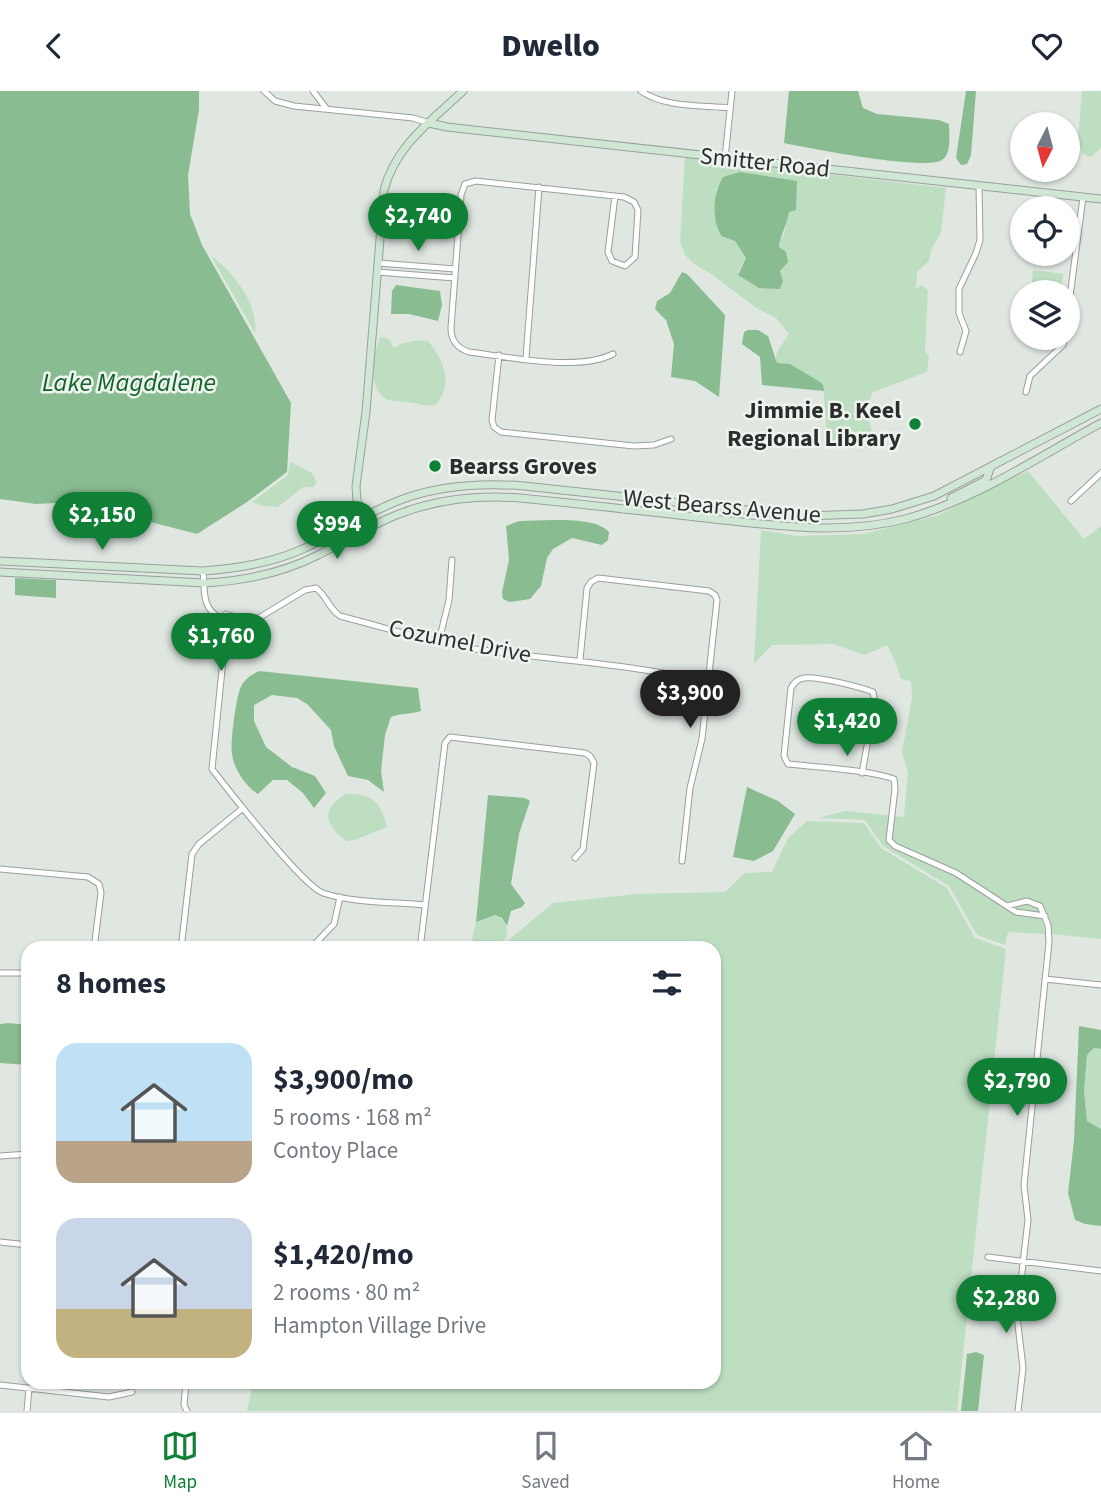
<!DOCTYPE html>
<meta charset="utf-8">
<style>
body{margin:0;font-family:"Source Sans 3",sans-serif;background:#f6f6f7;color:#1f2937;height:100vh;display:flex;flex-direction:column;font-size:26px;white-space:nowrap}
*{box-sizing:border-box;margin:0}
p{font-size:23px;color:#747a83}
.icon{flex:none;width:38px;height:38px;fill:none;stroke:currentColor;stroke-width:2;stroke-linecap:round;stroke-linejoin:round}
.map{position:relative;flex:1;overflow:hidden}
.sheet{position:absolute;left:21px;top:850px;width:700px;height:448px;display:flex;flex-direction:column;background:#fff;border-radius:21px;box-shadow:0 2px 5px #0004}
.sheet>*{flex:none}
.needle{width:46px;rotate:186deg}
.fabs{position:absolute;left:1010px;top:21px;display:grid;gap:14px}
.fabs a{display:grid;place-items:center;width:70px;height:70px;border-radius:50%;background:#fff;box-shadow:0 2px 5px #0004;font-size:35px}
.price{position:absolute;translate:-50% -60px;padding:0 16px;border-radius:24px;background:#108037;color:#fff;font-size:23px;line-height:46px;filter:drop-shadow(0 2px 4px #0008)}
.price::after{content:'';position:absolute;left:50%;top:42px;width:21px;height:16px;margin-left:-10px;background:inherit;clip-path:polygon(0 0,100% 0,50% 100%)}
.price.selected{background:#222;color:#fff}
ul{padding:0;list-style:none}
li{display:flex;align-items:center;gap:21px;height:175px;padding:0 35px}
li span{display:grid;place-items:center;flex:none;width:196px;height:140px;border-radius:21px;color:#555}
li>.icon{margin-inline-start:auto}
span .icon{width:84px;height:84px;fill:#fffc;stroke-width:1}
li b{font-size:30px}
h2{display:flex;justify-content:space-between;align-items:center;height:84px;padding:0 35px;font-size:30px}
header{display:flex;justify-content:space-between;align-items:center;height:91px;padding:0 35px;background:#fff;font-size:32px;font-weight:800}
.tab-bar{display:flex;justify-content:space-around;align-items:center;height:98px;border-top:2px solid #e0e1e3;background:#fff;font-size:19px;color:#747a83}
.tab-bar a{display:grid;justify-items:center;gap:4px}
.tab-bar .selected{color:#108037}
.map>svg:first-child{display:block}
</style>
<header><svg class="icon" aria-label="back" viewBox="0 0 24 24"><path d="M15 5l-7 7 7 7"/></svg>Dwello<svg class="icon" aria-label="heart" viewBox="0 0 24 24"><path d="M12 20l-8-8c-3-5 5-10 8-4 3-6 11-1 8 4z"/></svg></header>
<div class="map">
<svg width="1101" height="1320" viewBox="0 0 1101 1320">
<rect width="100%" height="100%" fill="#e0e7e1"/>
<!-- green -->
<path fill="#bddec1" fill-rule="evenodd" d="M1082,0h19v57l-10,9 -8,-3 -5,-15z
M685,66l261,31 -5,45 -9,15 -3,13 -12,11 -1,17 6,-4 6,5 -3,62 4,3 -2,17 -54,20 -6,16 7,35 -6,5h-26l-14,-4 -5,-59 -33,-21h-13c-5,-12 7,-20 12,-30l-13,-16 -21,-11 -42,-32 -19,-11 -9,-9 -5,-14zM717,97l72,24 -5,22 -5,7 5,24 -4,6 3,10 -46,-8 9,-15 -11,-17 -14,-5 -2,-3 -5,-20z
M211,165c22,15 48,49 44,77z
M1033,179l30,4 -2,18h-30z
M380,246l9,2 5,9c8,-6 24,-9 34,-7 15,18 27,44 7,64 -10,2 -17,-2 -27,-3 -8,-1 -15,0 -22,-3 -19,-11 -13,-44 -6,-62z
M290,371l22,11 5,10 -4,4h-10l-25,20 -16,-1 -10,-4 36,-27z
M1028,380l56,68 17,-13v413l-49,-5 -5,-22 -6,2 4,20 -37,-2 -3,13 -28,-10 -28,-49 -66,-40 -18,-26 -47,-2 27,-7 59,6 4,-45 -6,-20 10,-54 -1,-17 -10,-2 -6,-18 -8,-16 -22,10 -32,-11 -61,1 -18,19 7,-134 36,6 66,-2 73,-18z
M346,703c27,-1 35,9 41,33l-32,13 -9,1c-23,-17 -24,-33 0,-47z
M807,730l57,2 17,25 66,40 28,50 31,11 -49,462h-710l6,-28h461v-434l-215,-1 54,-45 84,-9 88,-2 20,-19 27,-1 16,-34z
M495,824c11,5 12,11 12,22l-13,11 -24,1 6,-27z
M1095,957l6,1v80l-14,-8 -3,-30 3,-36z"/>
<!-- water -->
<path fill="#89bd91" d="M0,0h199v19l-11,65 2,39 12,31 89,158 -4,69 -40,30 -50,32 -124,-32 -37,2 -36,-5z
M789,0h69l5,17 14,6 62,6 10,4c0,10 3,29 -7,36 -15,11 -135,-12 -158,-17z
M966,0h10l-5,64 -4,9 -6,1 -5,-7z
M740,81l57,9 -1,29 -7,2c-1,11 -10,26 -10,35l7,5 2,10 -8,9 3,10 -3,8 -21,-1 -21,-13 8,-17 -11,-17 -14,-5c-10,-19 -8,-41 2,-59z
M682,181l5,2 38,41 -6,82 -24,-16 -24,-4 3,-33 -8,-24 -11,-11 2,-8 13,-8z
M396,194l44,6 2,14 -4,16 -29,-7h-18l1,-23z
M748,239h10l10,6 9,27 13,1 30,18 3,3 1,6 -62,-6 -2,-28 -18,-13 2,-12z
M519,430c22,0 76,-6 90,11l-1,8 -6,5 -30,-7 -19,11 -6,9 -6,28 -11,13 -20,3 -7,-3 -1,-7 7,-32 -3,-34z
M15,487l41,2v18l-41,-3z
M259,580l159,17 3,23c-10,3 -20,2 -30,6l-6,18 -4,36 3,21 -16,-12 -20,-4 -14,-30 -3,-16 -24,-26 -10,-6 -25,-3 -18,10v16l12,26 26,20 23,9 11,17 -12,15 -11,-15 -16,-13h-14l-15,14c-13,-8 -24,-25 -26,-40 -2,-10 4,-55 8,-65 3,-9 11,-14 19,-18z
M747,696l31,14 17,13 -22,37 -19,10 -21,-4z
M488,704l37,3 5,3 -11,33 -8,50 14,19 -3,4 -11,4 -4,15 -5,-8 -7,-3 -19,7z
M9,932l19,2v40l-28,-2v-39z
M1079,935l22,4v19l-7,-1 -7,7 -3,36 3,30 14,8v97l-16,-2 -10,-4 -7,-27 6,-53z
M976,1261l8,3 -6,56h-17l6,-57z"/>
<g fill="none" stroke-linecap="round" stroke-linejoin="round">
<defs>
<path id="street" d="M264,0l11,10 19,5 119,12 16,5
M313,0l13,17
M641,0c24,17 61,14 89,17
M725,67l7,-67
M378,172l77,6
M377,181l78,6
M1068,221l15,-115
M960,261l6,-21 -7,-18v-24l17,-36 4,-13 -1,-54
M613,263c-36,18 -103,3 -144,-2 -12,-4 -18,-11 -18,-24l10,-133 4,-11 11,-3 148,16 10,5 4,8 -3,47 -10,9 -13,-5 -4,-9 7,-56
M499,264l-7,65 2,7 7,5 133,14 20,-1 17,-6
M526,267l13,-171
M1026,301l4,-16 33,-31 1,-7
M1071,410l30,-28
M203,480c2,19 -2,38 18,47
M236,529l11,5 58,-35 11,-2c11,8 12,20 24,28 44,11 89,26 135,33 79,11 155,15 233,33
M222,538l5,2 6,-1 4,-7 -2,-6 -9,-3 -6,8c3,12 0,25 3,38l6,-10 4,-20
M439,550l10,-41 3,-40
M223,569l-11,109c17,22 91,117 111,124 30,10 70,9 102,12
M580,569l7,-72 4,-6 7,-4 111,13 6,4 2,5 -15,139 -12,49 -8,73
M862,682l13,-70 -2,-11c-13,-5 -55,-16 -69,-14 -7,1 -10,5 -13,10l-7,68 4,8c28,3 81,6 106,15l1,10 -6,51 6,6 61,27 60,39 29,4
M0,778l88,8 11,7 2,9 -7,56
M1007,815l20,-5 13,5 8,19 1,17 -25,243 4,35 -11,96 6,52 -5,43
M181,858l11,-95 7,-10 44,-36
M310,858l24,-25 6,-27
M420,858l25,-206 5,-6 135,16 5,3 4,7 -11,86 -8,9
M0,882h28
M1045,888l56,6
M0,1065l28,-2
M0,1151l28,3
M988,1166l113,14
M186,1292l-2,22 3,6
M0,1294l109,12 23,-5
M27,1320l2,-23"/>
<path id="secondary" d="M429,32l18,4 654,72
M951,407l35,-18 4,-11
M369,436l-12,-26 -1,-15 10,-74 18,-222c12,-45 46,-68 79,-99
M0,470l203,10c35,-3 71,-8 104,-24 32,-15 62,-36 96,-48 39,-14 80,-16 121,-13l280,30 59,-2 29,-5 42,-13 167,-87
M0,481l204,11c39,-2 79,-10 114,-28 27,-13 52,-30 81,-41 39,-15 79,-19 121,-16 61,6 123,13 185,20 67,7 134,18 200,1 70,-19 133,-62 196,-96"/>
</defs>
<!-- street casing -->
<use href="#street" stroke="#999f9a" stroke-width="7"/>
<!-- secondary casing -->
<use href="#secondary" stroke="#999f9a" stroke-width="9"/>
<!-- street -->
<use href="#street" stroke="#fff" stroke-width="5"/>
<!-- secondary -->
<use href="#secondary" stroke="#d0e7d5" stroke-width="7"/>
</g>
<!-- markers -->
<g fill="#108037" stroke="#edf4ee" stroke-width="2.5">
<circle cx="915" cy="333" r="7"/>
<circle cx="435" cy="375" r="7"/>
</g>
<g text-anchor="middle" stroke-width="5" stroke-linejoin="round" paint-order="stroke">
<!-- street labels -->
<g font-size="24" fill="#2c2e2c" stroke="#edf4ee">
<text transform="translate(765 71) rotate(6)" y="8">Smitter Road</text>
<text transform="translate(722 415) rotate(5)" y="8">West Bearss Avenue</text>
<text transform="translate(460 550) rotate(11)" y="8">Cozumel Drive</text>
</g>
<!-- poi labels -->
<g font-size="24" font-weight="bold" fill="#2c2e2c" stroke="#edf4ee" text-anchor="end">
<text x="901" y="327">Jimmie B. Keel<tspan x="901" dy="28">Regional Library</tspan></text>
<text x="449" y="383" text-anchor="start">Bearss Groves</text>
</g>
<!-- water labels -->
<g font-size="26" font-style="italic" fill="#13622b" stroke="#edf4ee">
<text x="129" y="300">Lake Magdalene</text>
</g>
</g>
</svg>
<div class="fabs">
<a><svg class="needle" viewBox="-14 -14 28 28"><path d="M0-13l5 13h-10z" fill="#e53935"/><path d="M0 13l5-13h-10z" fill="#747a83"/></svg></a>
<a><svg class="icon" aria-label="locate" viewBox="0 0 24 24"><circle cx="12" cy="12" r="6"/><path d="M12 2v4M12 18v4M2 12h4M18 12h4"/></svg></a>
<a><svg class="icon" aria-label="layers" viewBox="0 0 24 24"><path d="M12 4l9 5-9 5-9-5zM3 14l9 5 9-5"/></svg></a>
</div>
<b class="price" style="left:418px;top:162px">$2,740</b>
<b class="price" style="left:102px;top:461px">$2,150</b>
<b class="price" style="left:337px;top:470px">$994</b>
<b class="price" style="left:221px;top:582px">$1,760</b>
<b class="price selected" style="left:690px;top:639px">$3,900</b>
<b class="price" style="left:847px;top:667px">$1,420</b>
<b class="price" style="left:1017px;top:1027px">$2,790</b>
<b class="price" style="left:1006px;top:1244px">$2,280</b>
<section class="sheet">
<h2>8 homes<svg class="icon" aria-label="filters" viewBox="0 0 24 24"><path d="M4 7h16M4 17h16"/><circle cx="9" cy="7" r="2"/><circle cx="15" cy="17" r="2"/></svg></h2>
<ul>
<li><span style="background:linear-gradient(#bfe0f5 70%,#b9a48a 0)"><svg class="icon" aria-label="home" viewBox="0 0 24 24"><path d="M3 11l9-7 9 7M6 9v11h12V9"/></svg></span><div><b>$3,900/mo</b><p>5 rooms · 168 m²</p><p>Contoy Place</p></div></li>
<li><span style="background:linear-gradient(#c9d6e8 65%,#c2b280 0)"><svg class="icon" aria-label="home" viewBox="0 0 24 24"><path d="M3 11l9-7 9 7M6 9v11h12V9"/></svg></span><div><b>$1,420/mo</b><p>2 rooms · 80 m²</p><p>Hampton Village Drive</p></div></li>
</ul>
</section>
</div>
<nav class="tab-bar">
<a class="selected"><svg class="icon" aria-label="map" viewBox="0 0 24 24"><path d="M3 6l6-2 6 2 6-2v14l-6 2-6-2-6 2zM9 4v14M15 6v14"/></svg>Map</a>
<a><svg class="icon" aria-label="saved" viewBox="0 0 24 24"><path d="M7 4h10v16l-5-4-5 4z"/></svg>Saved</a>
<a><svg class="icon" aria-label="home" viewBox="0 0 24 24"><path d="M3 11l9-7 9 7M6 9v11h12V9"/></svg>Home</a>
</nav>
